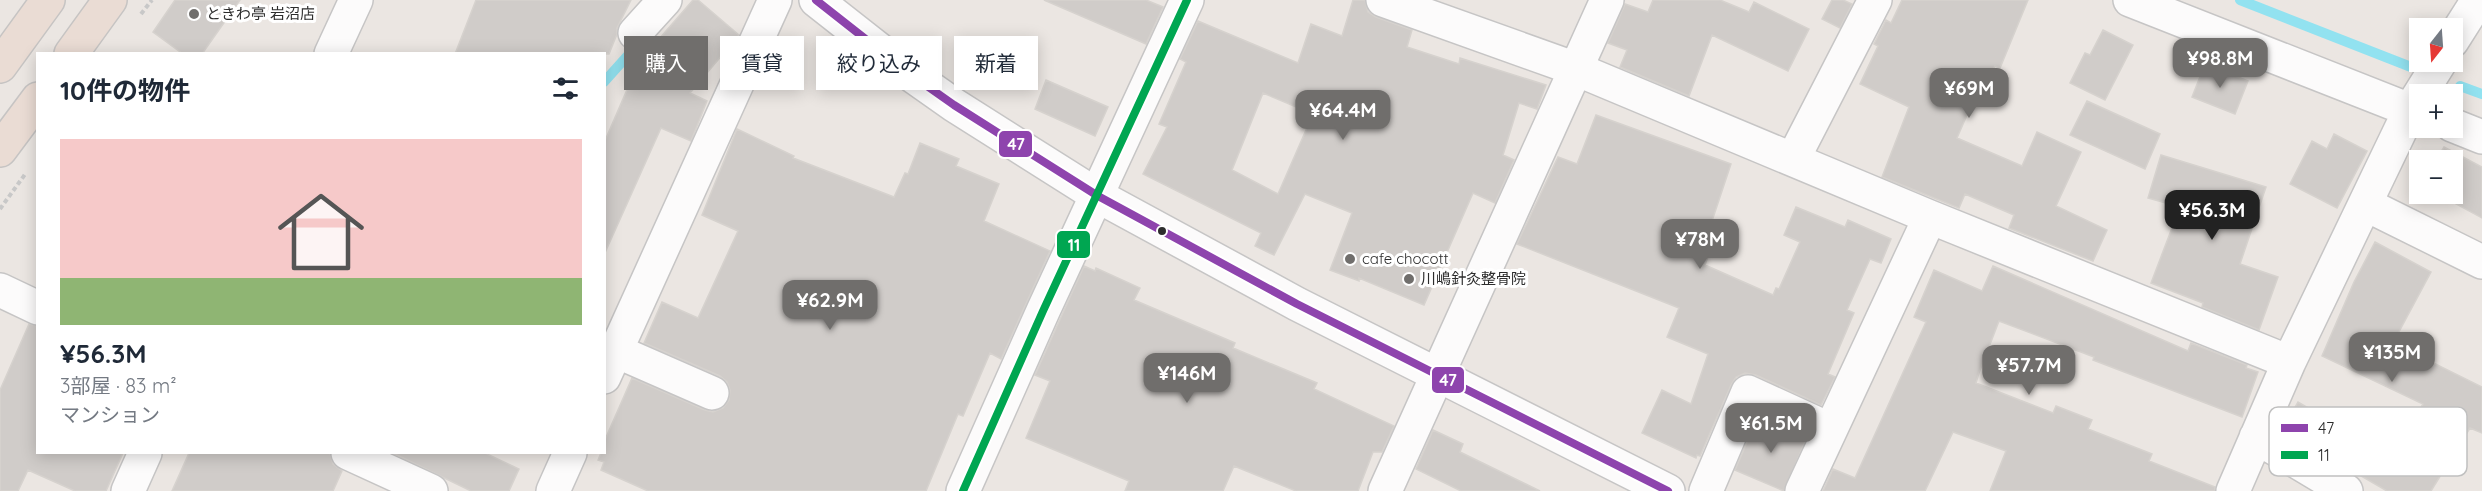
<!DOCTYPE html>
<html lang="ja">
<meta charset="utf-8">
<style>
body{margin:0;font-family:Quicksand,"Noto Sans JP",sans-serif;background:#f6f6f7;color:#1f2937;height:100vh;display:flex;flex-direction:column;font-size:22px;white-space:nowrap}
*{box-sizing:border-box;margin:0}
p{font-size:20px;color:#747a83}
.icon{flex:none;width:33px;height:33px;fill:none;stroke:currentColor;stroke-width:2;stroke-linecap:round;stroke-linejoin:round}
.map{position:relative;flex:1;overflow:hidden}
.sheet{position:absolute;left:36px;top:52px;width:570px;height:402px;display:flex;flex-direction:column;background:#fff;border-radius:0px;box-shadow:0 3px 15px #0003}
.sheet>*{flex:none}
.top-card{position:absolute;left:624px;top:36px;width:570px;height:54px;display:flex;gap:12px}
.needle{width:39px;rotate:197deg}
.controls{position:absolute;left:2409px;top:18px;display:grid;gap:12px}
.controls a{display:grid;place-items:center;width:54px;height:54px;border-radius:0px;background:#fff;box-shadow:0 3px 15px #0003;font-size:30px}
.price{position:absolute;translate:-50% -51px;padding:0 14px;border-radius:12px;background:#706e6c;color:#fff;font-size:20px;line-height:39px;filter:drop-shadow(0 2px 3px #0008)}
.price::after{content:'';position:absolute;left:50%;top:36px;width:18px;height:14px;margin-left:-9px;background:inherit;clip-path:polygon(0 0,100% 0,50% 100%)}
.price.selected{background:#222;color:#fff}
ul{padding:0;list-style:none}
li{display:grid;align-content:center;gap:12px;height:318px;padding:0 24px}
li+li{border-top:2px solid #e0e1e3}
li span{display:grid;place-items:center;height:186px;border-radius:0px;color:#555}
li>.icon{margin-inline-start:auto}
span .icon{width:108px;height:108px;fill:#fffc;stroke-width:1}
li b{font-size:26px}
h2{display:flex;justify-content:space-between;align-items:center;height:72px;padding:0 24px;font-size:26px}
.pill{padding:0 21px;border-radius:0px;background:#fff;box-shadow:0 3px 15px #0003;font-size:21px;line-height:54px}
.pill.selected{background:#706e6c;color:#fff}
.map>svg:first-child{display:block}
</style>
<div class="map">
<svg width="2482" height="491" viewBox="0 0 2482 491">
<rect width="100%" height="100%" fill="#ebe6e2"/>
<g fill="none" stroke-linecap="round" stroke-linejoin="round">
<!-- stream -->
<path stroke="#92e2f0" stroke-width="10" d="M2240,0l171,67
M604,82l34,-38
M2460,86l22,8"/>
</g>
<!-- building -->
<path fill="#d0ccc9" stroke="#d6d2ce" stroke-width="1.5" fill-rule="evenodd" d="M175,0h65l-38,54h-19l-30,-22z
M476,0h155l-14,28v6l-8,20h-154z
M693,0h5l41,35 -49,58 17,8 -16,40 -30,-13 -57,127v-112l35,-81z
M1044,0h102l17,7 -17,37z
M1353,0h12l3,12 8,5 36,13 -5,17 52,17 1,-6 86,27 -9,24 -18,-6 -16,52 11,5 -19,43 -22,-10 -49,112 -65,-27v3l-29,-11 22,-57 -47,-19 -31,61 -19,-9 6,-13 -118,-59 24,-47 -8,-3 27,-62 -6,-3 18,-38 100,42 13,-39 31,12zM1263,93l50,21 -35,80 -46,-24z
M1653,0h67l29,12 5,-10 55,27 -21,42 -76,-36 -23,61 -69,-29 7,-17 -19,-7 17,-39 23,8z
M1832,0h11l9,4 -12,24 -18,-9z
M1902,0h126l-28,68 -5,-2 -3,5 -5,-2 -30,69 65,28 15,-34 44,20 -25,54 51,24 -14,31 -84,-33 5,-13 -49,-21 -6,14 -77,-31 27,-70 -49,-23 18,-38 -4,-2 12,-24 5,3z
M2103,30l30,15 -28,55 -35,-17 15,-30 5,2z
M2205,64l43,17 -13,33 -43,-17z
M1046,80l62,27 -13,29 -60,-27z
M2087,101l73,33 -15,35 -75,-34z
M1596,115l135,49 -19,57 8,3 -15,41 68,30 3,-7 3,1 21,-47 -16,-7 12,-28 49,20 3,-7 43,19 -10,24 -11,-4 -23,51 7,3 -26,61 7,3 -14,28 -65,-30 -11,-2 -9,4 -5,8 -31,71 -3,-1 -1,3 -54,-25 20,-43 29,14 17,-50 -41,-17 12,-29 -162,-64 41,-87 19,7z
M737,129l57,27 -1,2 101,39 11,-24 3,1 12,-31 39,16 -3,7 43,18 -15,37 66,30 -49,108 -11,-6 -27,63 -5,-2 -32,77h-278l-47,-21 3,-8 -6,-2 3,-7h3v-11l28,-64 73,32 8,2 10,-4 6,-8 1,-10 -3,-8 -7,-6 -76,-33 18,-41 36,16 40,-87 -36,-16z
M2334,134l33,17 -30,57 -47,-24 22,-43 15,8z
M2444,147l38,20v51l-44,-24h14v-34h-16z
M2161,155l105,32 -26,77 38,13 -19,53 -57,-23 1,-4 -52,-20 29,-76 -32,-9z
M2375,242l56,30 -38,71 89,44v46l-12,-5 -39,63h-44l-105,-61 16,-28 93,54 32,-52 -101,-48 32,-74z
M1084,266l11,5 1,-3 44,20 -6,12 101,43 -2,5 84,35 -3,6 80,37 -12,26h-9l-15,39h-62l-62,-25 -11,25h-98l4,-10 -103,-43 24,-57 -15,-6z
M1993,266l195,85 3,-8 56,22 -1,3 12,4 -16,45 -149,-57 1,-3 -95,-36 -20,52 -3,10 77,30 3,-7 36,14 -4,9 64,25 -3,7 66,26v4h-225l16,-40 -53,-19 -28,59h-102l10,-22 22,9 71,-156 -12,-5 20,-47 48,21z
M29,324l9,2v127h85l-17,38h-31l-47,-21 -10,21h-18v-101z
M1758,417l48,22 -22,52 -49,-21z
M1433,430l30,14 -3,8 80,39h-79l-45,-22z
M189,453h141l3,11 9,7 -9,20h-161z
M393,453h92l34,16 -10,22h-38z"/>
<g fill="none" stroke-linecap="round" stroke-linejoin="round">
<defs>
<path id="street" d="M1383,0l193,69 354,148 359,145
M2130,0l290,114
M635,33l30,-33
M2452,41l26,-41
M331,54l25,-54
M2452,125l30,12
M1793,159l82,-159
M2365,204l117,58
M0,290l38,18
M616,351l96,42
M604,377l171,-377
M2256,437l90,54
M348,453l83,38
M128,491l17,-38
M553,491l17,-38
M963,491l80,-180 144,-311
M1385,491l222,-491
M1706,491l42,-99 81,37
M1802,491l128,-274
M2233,491l56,-129 110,-229 11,-23 30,-48"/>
<path id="secondary" d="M816,0l94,74 44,31 144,91 199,108 371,187"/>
<path id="highway" d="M71,54l39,-54
M0,66l48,-66
M0,150l38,-51"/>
</defs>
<!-- street casing -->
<use href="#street" stroke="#c6c5c5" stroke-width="36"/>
<!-- secondary casing -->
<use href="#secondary" stroke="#c6c5c5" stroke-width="36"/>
<!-- highway casing -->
<use href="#highway" stroke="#c6c4c3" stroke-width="36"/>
<!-- path -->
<path stroke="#c8c8c8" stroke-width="4" stroke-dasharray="4.5 3" stroke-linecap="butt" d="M141,14l11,-14
M0,209l26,-36"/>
<!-- street -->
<use href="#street" stroke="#fcfbfb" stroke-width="33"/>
<!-- secondary -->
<use href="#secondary" stroke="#fcfbfb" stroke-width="33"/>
<!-- highway -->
<use href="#highway" stroke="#eadcd4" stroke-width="33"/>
<defs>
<path id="bus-1" d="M816,0l94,74 44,31 144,91 199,108 371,187"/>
<path id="bus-2" d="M963,491l80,-180 144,-311"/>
</defs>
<!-- bus-1 casing -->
<use href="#bus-1" stroke="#fff" stroke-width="12"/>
<!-- bus-2 casing -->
<use href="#bus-2" stroke="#fff" stroke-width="12"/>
<!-- bus-1 -->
<use href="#bus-1" stroke="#8e44ad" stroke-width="8"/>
<!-- bus-2 -->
<use href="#bus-2" stroke="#00a651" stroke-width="8"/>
</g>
<!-- markers -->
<g fill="#706e6c" stroke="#fff" stroke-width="2">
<circle cx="194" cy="14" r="6"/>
<circle cx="1350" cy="259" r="6"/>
<circle cx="1409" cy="279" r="6"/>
</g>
<circle fill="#2d2d2d" stroke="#fff" stroke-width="2" cx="1162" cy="231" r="5"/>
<g text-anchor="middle" stroke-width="6" stroke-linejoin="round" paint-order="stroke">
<!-- poi labels -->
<g font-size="15" fill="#2d2d2d" stroke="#fff" text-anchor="start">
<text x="206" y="19">ときわ亭 岩沼店</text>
<text x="1362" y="264">cafe chocott</text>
<text x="1421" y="284">川嶋針灸整骨院</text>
</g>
</g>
<!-- legend -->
<rect x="2269" y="407" width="198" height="69" rx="9" fill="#fff" stroke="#c0c0c0" stroke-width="1.5"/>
<rect x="2281" y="424" width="27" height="8" fill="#8e44ad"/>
<rect x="2281" y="451" width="27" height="8" fill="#00a651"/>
<g font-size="16" fill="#2d2d2d">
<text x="2318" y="434">47</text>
<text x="2318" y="461">11</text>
</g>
<g stroke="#fff" stroke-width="2">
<rect x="998" y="130" width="35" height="28" rx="6" fill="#8e44ad"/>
<rect x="1056" y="230" width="35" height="29" rx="6" fill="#00a651"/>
<rect x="1431" y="366" width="34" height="28" rx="6" fill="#8e44ad"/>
</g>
<g font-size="16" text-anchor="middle" font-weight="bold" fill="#fff">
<text x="1016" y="150">47</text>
<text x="1074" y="251">11</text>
<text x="1448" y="386">47</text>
</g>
</svg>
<div class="controls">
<a><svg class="needle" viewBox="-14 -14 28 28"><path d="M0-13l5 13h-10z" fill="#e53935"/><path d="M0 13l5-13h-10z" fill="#747a83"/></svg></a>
<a>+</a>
<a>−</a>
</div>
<b class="price" style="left:2220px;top:89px">¥98.8M</b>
<b class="price" style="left:1969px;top:119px">¥69M</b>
<b class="price" style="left:1343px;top:141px">¥64.4M</b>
<b class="price selected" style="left:2212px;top:241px">¥56.3M</b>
<b class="price" style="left:1700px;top:270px">¥78M</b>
<b class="price" style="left:830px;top:331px">¥62.9M</b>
<b class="price" style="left:2392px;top:383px">¥135M</b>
<b class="price" style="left:2029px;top:396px">¥57.7M</b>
<b class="price" style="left:1187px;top:404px">¥146M</b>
<b class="price" style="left:1771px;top:454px">¥61.5M</b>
<div class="top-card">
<a class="pill selected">購入</a>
<a class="pill">賃貸</a>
<a class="pill">絞り込み</a>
<a class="pill">新着</a>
</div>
<section class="sheet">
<h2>10件の物件<svg class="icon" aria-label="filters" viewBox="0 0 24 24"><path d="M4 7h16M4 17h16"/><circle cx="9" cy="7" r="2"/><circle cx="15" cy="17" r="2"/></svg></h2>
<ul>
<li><span style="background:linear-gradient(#f6c9c9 75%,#8fb573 0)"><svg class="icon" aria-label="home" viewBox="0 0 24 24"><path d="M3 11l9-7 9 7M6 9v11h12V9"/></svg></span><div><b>¥56.3M</b><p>3部屋 · 83 m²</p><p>マンション</p></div></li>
</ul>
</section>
</div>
